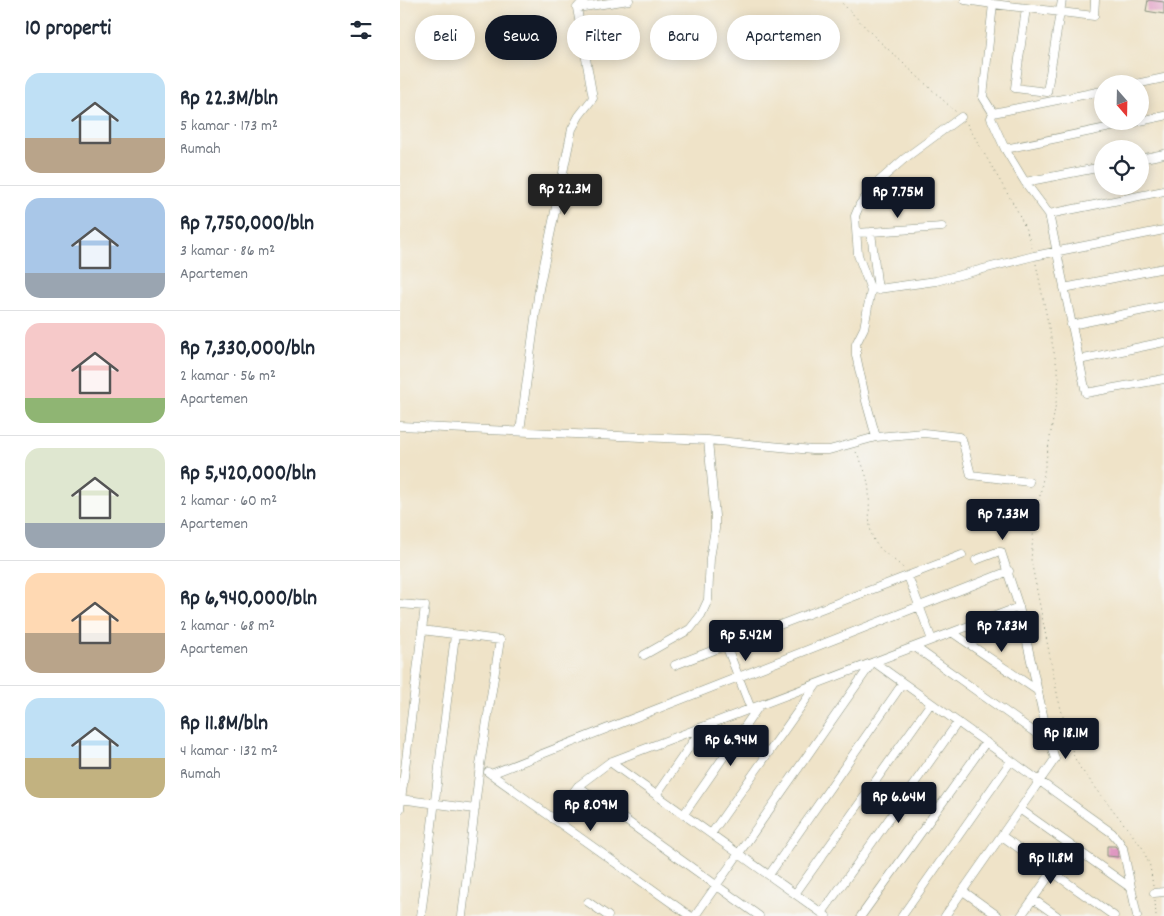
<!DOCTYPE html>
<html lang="id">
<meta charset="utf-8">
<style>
body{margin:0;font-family:Dekko,sans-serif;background:#f2f2f3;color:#1f2937;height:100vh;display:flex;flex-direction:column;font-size:19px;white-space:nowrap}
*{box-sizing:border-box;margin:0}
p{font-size:16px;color:#747a83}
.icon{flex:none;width:28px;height:28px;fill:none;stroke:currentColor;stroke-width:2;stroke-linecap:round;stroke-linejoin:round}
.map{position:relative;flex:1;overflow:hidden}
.sheet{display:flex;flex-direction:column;background:#fff;width:400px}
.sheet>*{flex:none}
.banner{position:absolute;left:15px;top:15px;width:475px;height:45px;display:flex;gap:10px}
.needle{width:32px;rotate:160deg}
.tools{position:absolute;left:694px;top:75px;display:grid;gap:10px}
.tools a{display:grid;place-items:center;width:55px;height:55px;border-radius:50%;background:#fff;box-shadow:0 2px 12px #0003;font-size:25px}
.price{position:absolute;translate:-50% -42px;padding:0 11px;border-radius:5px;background:#111827;color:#fff;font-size:16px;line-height:32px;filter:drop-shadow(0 1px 2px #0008)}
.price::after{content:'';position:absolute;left:50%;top:30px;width:15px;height:11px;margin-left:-8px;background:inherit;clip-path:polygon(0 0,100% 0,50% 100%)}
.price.selected{background:#222;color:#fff}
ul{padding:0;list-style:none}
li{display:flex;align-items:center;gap:15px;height:125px;padding:0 25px}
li+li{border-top:1px solid #e0e1e3}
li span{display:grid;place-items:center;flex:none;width:140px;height:100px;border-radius:15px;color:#555}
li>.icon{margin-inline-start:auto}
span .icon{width:60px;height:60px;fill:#fffc;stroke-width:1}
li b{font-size:21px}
h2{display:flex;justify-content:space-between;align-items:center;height:60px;padding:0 25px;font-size:21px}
.pill{padding:0 18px;border-radius:22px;background:#fff;box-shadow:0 2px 12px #0003;font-size:18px;line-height:45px}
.pill.selected{background:#111827;color:#fff}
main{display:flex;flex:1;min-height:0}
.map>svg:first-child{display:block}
</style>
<main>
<section class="sheet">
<h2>10 properti<svg class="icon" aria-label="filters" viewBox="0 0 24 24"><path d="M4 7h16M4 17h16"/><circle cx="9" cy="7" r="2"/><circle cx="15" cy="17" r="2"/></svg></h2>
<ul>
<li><span style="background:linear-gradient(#bfe0f5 65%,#b9a48a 0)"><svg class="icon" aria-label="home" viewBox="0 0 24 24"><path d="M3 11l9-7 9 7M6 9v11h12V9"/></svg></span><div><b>Rp 22.3M/bln</b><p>5 kamar · 173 m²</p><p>Rumah</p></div></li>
<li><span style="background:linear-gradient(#a9c7e8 75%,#9aa5b1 0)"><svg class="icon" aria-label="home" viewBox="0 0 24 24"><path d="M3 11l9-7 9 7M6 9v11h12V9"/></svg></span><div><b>Rp 7,750,000/bln</b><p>3 kamar · 86 m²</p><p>Apartemen</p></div></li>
<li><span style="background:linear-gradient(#f6c9c9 75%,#8fb573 0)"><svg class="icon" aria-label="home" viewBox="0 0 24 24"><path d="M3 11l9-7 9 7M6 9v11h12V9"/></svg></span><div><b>Rp 7,330,000/bln</b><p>2 kamar · 56 m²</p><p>Apartemen</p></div></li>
<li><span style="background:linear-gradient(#dfe7d0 75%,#9aa5b1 0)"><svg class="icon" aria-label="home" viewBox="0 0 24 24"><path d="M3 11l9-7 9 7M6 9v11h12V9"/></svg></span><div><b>Rp 5,420,000/bln</b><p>2 kamar · 60 m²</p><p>Apartemen</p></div></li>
<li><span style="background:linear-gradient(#ffd9b3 60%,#b9a48a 0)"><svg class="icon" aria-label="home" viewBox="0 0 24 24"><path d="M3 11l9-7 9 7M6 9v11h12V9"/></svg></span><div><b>Rp 6,940,000/bln</b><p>2 kamar · 68 m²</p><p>Apartemen</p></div></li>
<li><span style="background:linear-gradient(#bfe0f5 60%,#c2b280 0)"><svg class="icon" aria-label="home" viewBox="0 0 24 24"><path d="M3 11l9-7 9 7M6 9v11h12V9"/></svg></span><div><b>Rp 11.8M/bln</b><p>4 kamar · 132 m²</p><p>Rumah</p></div></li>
</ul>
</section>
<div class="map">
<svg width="764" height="916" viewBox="0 0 764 916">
<rect width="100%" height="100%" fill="#f6f6f2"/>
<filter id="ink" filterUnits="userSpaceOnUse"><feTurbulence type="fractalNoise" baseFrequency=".02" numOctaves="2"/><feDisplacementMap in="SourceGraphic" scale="10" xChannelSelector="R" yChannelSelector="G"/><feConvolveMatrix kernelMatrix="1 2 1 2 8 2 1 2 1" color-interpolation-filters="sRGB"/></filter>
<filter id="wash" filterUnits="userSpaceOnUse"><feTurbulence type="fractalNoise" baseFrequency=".0096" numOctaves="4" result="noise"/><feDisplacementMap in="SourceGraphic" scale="20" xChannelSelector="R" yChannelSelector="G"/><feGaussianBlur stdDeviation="1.12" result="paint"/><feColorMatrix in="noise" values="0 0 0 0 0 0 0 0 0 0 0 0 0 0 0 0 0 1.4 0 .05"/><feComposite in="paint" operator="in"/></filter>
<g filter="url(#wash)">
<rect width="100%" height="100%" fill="#efe3c8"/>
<g id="blocks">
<!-- building -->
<path fill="#df97c1" d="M748,0l16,2v12l-18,-3z
M707,846h8l3,4v7l-11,-1z"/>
</g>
</g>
<g filter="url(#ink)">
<use href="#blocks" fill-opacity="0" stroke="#87907e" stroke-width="1"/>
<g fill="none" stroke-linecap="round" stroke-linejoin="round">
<defs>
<path id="street" d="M565,0l28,4
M177,8l52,-8
M626,8l-11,80 32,4 15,-92
M736,84l28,-6
M702,91l-109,22 -2,5 14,31 20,33 24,32 37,179 78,-14
M593,113l-10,-16 10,-93 101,12 1,-16
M605,149l159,-33
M740,159l24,-5
M625,182l77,-15
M649,214l115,-23
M471,232l7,58
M457,233l85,-6
M664,288l100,-20
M471,290l65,-9 98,-25 130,-26
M671,325l93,-19
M679,360l85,-18
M0,426l308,14 104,10h17l47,-13 48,-4 35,4 3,2 9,36 58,7
M120,431l19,-142 33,-160 7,-13 14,-18 -16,-90 7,-8
M476,437l-10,-36 -10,-46v-11l8,-16 7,-38 -13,-35 -3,-39 5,-12 18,-22 26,-23 57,-42
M508,576l24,64
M0,604l25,2 -25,203
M22,630l78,10 -20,125 -18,151
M553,633l85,58
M326,645l25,64
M515,647l136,97
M244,655l46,-26 11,-14 7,-15 2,-42 5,-29v-13l-7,-76
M474,662l238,171 6,7 5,8 14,68
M275,665l287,-110
M210,762l216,154
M88,772l202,144
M91,774l518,-203
M178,786l181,130
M256,795l47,-68
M0,799l75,10
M621,810l110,78
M284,814l75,-108
M153,819l25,-33 32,-24 409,-155
M311,834l106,-150
M602,836l112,80
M369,875l134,-192
M563,891l35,25
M754,893l10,-1
M395,894l136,-191
M633,899l24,17
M188,902l20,14
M422,913l136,-191
M21,916l34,-281
M295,916l177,-253
M461,916l125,-174
M502,916l109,-155
M545,916l110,-157 -9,-31 -27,-121 -18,-55h-4l-21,8
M621,916l31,-44"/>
</defs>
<!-- street casing -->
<use href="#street" stroke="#87907e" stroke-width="9"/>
<!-- path -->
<path stroke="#87907e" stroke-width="1" stroke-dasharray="1 4" stroke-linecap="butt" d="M439,0l38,39 79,73
M567,124l50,86 10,22 5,16
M636,264l20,98 3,15 -1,14 -25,145 -2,24 27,138 16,59 7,12 61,78 8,19 3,20
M456,452c7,12 12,26 13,40 1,16 -2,37 6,50 7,11 20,17 29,27
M755,900l1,16"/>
<!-- street -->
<use href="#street" stroke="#fff" stroke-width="8"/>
</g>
</g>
</svg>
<div class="tools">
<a><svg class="needle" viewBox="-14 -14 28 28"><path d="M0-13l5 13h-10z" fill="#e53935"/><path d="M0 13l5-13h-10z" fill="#747a83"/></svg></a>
<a><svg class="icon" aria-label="locate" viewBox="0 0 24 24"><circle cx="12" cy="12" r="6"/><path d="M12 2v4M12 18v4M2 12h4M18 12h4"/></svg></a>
</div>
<b class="price selected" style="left:165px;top:216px">Rp 22.3M</b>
<b class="price" style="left:498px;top:219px">Rp 7.75M</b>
<b class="price" style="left:603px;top:541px">Rp 7.33M</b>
<b class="price" style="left:602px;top:653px">Rp 7.83M</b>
<b class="price" style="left:346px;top:662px">Rp 5.42M</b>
<b class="price" style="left:666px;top:760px">Rp 18.1M</b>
<b class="price" style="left:331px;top:767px">Rp 6.94M</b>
<b class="price" style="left:499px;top:824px">Rp 6.64M</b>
<b class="price" style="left:191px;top:832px">Rp 8.09M</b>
<b class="price" style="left:651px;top:885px">Rp 11.8M</b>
<div class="banner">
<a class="pill">Beli</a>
<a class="pill selected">Sewa</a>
<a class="pill">Filter</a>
<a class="pill">Baru</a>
<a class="pill">Apartemen</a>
</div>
</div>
</main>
